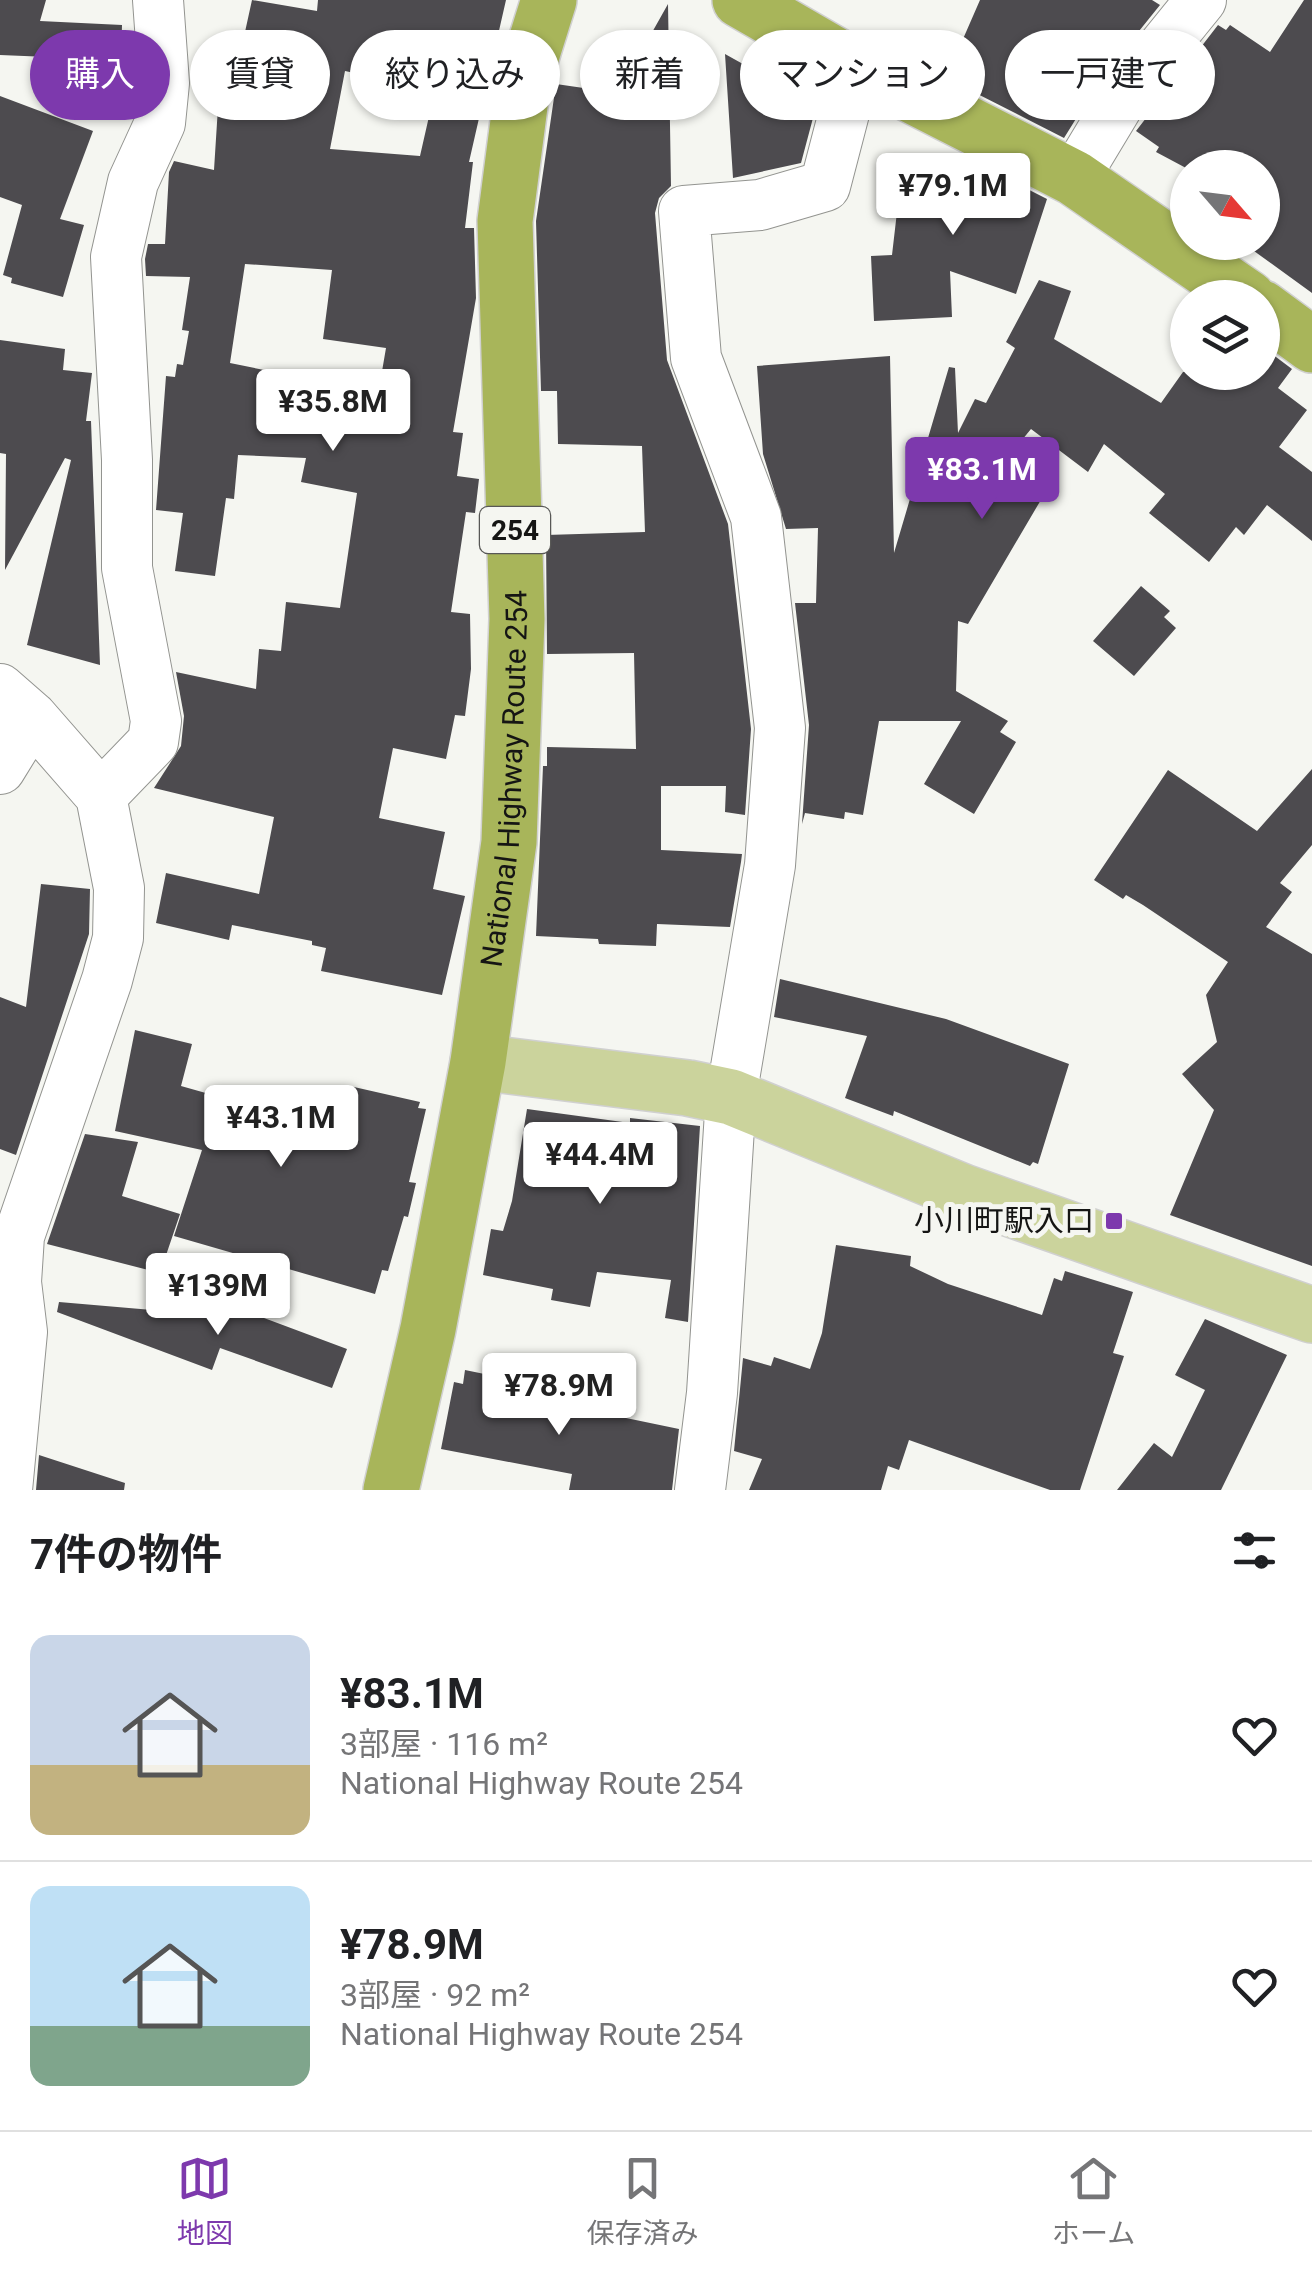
<!DOCTYPE html>
<html lang="ja">
<meta charset="utf-8">
<style>
body{margin:0;font-family:Roboto,"Noto Sans JP",sans-serif;background:#f2f2f2;color:#202124;height:100vh;display:flex;flex-direction:column;font-size:38px;white-space:nowrap}
*{box-sizing:border-box;margin:0}
p{font-size:32px;color:#757577}
.icon{flex:none;width:55px;height:55px;fill:none;stroke:currentColor;stroke-width:2;stroke-linecap:round;stroke-linejoin:round}
.map{position:relative;height:1490px;overflow:hidden}
.panel{display:flex;flex-direction:column;background:#fff;flex:1}
.panel>*{flex:none}
.top-card{position:absolute;left:30px;top:30px;width:1252px;height:90px;display:flex;gap:20px}
.needle{width:65px;rotate:118deg}
.tools{position:absolute;left:1170px;top:150px;display:grid;gap:20px}
.tools a{display:grid;place-items:center;width:110px;height:110px;border-radius:50%;background:#fff;box-shadow:0 2px 8px #0004;font-size:50px}
.price{position:absolute;translate:-50% -85px;padding:0 22px;border-radius:10px;background:#fff;color:#222;font-size:32px;line-height:65px;filter:drop-shadow(0 2px 5px #0008)}
.price::after{content:'';position:absolute;left:50%;top:60px;width:30px;height:22px;margin-left:-15px;background:inherit;clip-path:polygon(0 0,100% 0,50% 100%)}
.price.selected{background:#7d39ad;color:#fff}
ul{padding:0;list-style:none}
li{display:flex;align-items:center;gap:30px;height:250px;padding:0 30px}
li+li{border-top:2px solid #e0e0e0}
li span{display:grid;place-items:center;flex:none;width:280px;height:200px;border-radius:20px;color:#555}
li>.icon{margin-inline-start:auto}
span .icon{width:120px;height:120px;fill:#fffc;stroke-width:1}
li b{font-size:42px}
h2{display:flex;justify-content:space-between;align-items:center;height:120px;padding:0 30px;font-size:42px}
.chip{padding:0 35px;border-radius:45px;background:#fff;box-shadow:0 2px 8px #0004;font-size:35px;line-height:90px}
.chip.selected{background:#7d39ad;color:#fff}
.dock{display:flex;justify-content:space-around;align-items:center;height:140px;border-top:2px solid #e0e0e0;background:#fff;font-size:28px;color:#757577}
.dock a{display:grid;justify-items:center;gap:5px}
.dock .selected{color:#7d39ad}
.map>svg:first-child{display:block}
</style>
<div class="map">
<svg width="1312" height="1490" viewBox="0 0 1312 1490">
<rect width="100%" height="100%" fill="#f5f6f1"/>
<!-- building -->
<path fill="#4d4b4f" fill-rule="evenodd" d="M0,0h46l-6,21 82,4 -1,35 -121,-5z
M252,0l65,11 1,-11h188l-37,162h4l-8,66h9l2,70 -23,134 10,1 -6,43 22,3 -4,34 -9,-1 -15,100 19,2 1,55 -6,47 -10,-1 -9,44 -53,-11 -14,70 66,14 -12,57 32,7 -23,99 -121,-24 5,-23 -14,-3v-4l-80,-16 -3,15 -73,-17 10,-50 93,21 15,-77 -120,-29 27,-42 3,-30 -8,-44 80,17 3,-40 22,2 5,-49 54,6 17,-115 -56,-11 5,-24 -68,-3 -4,44 -8,-1 -11,78 -40,-5 8,-58 -27,-3 10,-134 9,1 2,-13 6,1 6,-34 -7,-1 8,-53 -44,-1 -1,-17 3,-15h17l4,-72 5,-11 40,9 4,-63 9,-36 9,2zM345,71l90,19 -15,66 -90,-7zM245,264l87,6 -9,69 63,9 -12,70 -115,-17 5,-31 -34,-7z
M980,0h172l8,5 -58,72 -38,61 -118,-60z
M1304,0h8v293l-58,-42 8,-9v-74h-76l-30,-16 3,-5 -23,-16 82,-106 8,5 4,-5 40,27z
M668,4l3,182 -12,12 -4,15 12,147 61,164 23,205 -6,86 -20,-3 1,-26h-65v64l81,4 -1,8 -11,65 -73,-3 -1,22 -57,-2 -1,-5 -62,-3 7,-170h4v-19l89,2 -2,-96 -87,1 -1,-119 99,-3 -3,-86 -84,-2 -1,-53h-16l-5,-170 20,-137 62,9z
M725,54l77,43 3,-13 16,4 -20,75 -68,15z
M0,96l93,35 -33,88 24,6 -21,72 -52,-14 1,-5 -9,-3 19,-70 -22,-8z
M964,157l83,42 -31,95 -66,-23 2,46 -78,4 -3,-65 21,-1 11,-95 58,8z
M1039,280l32,11 -17,48 107,64 22,-31h79l6,-21 24,18 -14,19 29,22 -28,37 33,25v69l-45,-36 -23,30 -8,-8 -27,35 -60,-49 16,-19 -61,-50 -16,28 -57,-43 -28,34 39,35 -74,126 -10,-3 -2,70 52,30 -8,11 16,10 -42,72 -50,-30 37,-63h-82l-16,94 -18,-3 -1,7 -39,-6 -3,11 7,-99 -14,-122h21l2,-75 -32,1 -23,-75 -6,-88 133,-10 4,197 55,-186 6,1 3,65 17,-34 11,4 29,-55 -9,-6z
M0,340l65,9 -2,21 29,3 -6,48h5l9,244 -73,-20 44,-185 -6,-2 -60,112 1,-116 -6,-1z
M1141,586l29,25 -6,6 12,11 -42,48 -41,-35z
M1312,769v76l-32,38 12,9 -26,35 46,27v312l-142,-51 44,-105 -32,-36 35,-32 -11,-47 22,-33 -85,-57 -17,-10 -3,4 -29,-19 74,-110 89,61z
M41,884l49,5 -1,45 -73,221 -16,-6v-152l26,10z
M780,979l166,40 123,45 -31,100 -5,-2 -3,4 -136,-55 -1,5 -48,-18 22,-62 -93,-19z
M135,1030l57,14 -11,42 95,27 68,15 10,-41 66,15 -2,6 8,1 -17,73 7,1 -8,34 -4,-1 -16,55 -6,-1 -7,24 -201,-58 28,-86 -87,-19z
M527,1109l103,14v-5l70,8 -12,196 -23,-4 6,-38 -74,-8 -7,35 -39,-7 2,-11 -70,-14 8,-46 12,2 9,-30z
M85,1134l53,8 -16,54 58,18 -20,59 -113,-29z
M836,1245l75,11 -1,10 38,18 94,31 12,-37 8,3 3,-10 68,21 -20,61 11,3 -44,134h-30l-141,-50 -10,30 -11,-4 -7,24h-132l13,-31 -28,-8 9,-93 28,8 3,-9 36,12 12,-36z
M59,1302l163,14 2,-13 123,46 -15,39 -112,-40 -8,22 -155,-58z
M1205,1319l82,36 -66,135h-104l37,-47 18,14 33,-67 -30,-15z
M465,1370l34,7 -3,14 183,38 -7,61h-103l3,-16 -131,-25 13,-67 9,2z
M39,1455l86,28 -1,7h-88z"/>
<g fill="none" stroke-linecap="round" stroke-linejoin="round">
<defs>
<path id="minor" d="M1074,178l50,-83 77,-95
M0,689l32,28 69,79 18,92 -1,50 -11,42 -88,256 -3,46 6,50 -15,158
M0,769l32,-52
M101,796l52,-54 3,-21 -29,-153v-108l-11,-203 17,-75 27,-59 4,-40 -6,-83
M700,1490l12,-97 19,-296 39,-232 10,-137 -24,-211 -60,-159 -12,-147 76,-6 65,-19 31,-119"/>
<path id="major" d="M478,1062l210,26 43,9 232,95 349,123"/>
<g id="highway">
<path d="M740,0l116,67 218,111 174,120"/>
<path d="M1262,308l50,37"/>
<path id="s1" d="M391,1490l37,-161 50,-267 31,-220 8,-223 -12,-398 18,-138 26,-83"/>
</g>
</defs>
<!-- minor casing -->
<use href="#minor" stroke="#939490" stroke-width="52"/>
<!-- major casing -->
<use href="#major" stroke="#d0d0d0" stroke-width="58"/>
<!-- highway casing -->
<use href="#highway" stroke="#d0d0d0" stroke-width="58"/>
<!-- minor -->
<use href="#minor" stroke="#fff" stroke-width="50"/>
<!-- major -->
<use href="#major" stroke="#cbd39c" stroke-width="55"/>
<!-- highway -->
<use href="#highway" stroke="#a8b55a" stroke-width="55"/>
</g>
<!-- markers -->
<rect fill="#7d39ad" stroke="#f5f6f1" stroke-width="4" x="1104" y="1211" width="20" height="20" rx="5"/>
<g text-anchor="middle" stroke-width="10" stroke-linejoin="round" paint-order="stroke">
<!-- shield labels -->
<rect fill="#f5f6f1" stroke="#585856" stroke-width="2.5" x="480" y="507" width="70" height="46" rx="8"/>
<g font-size="28" font-weight="bold" fill="#151514">
<text x="515" y="540">254</text>
</g>
<!-- street labels -->
<g font-size="30" fill="#151514" stroke="#f5f6f1">
<text dy="10" stroke="none"><textPath href="#s1" startOffset="722">National Highway Route 254</textPath></text>
</g>
<!-- poi labels -->
<g font-size="30" fill="#151514" stroke="#f5f6f1" text-anchor="end">
<text x="1094" y="1231">小川町駅入口</text>
</g>
</g>
</svg>
<div class="tools">
<a><svg class="needle" viewBox="-14 -14 28 28"><path d="M0-13l5 13h-10z" fill="#e53935"/><path d="M0 13l5-13h-10z" fill="#757577"/></svg></a>
<a><svg class="icon" aria-label="layers" viewBox="0 0 24 24"><path d="M12 4l9 5-9 5-9-5zM3 14l9 5 9-5"/></svg></a>
</div>
<b class="price" style="left:953px;top:238px">¥79.1M</b>
<b class="price" style="left:333px;top:454px">¥35.8M</b>
<b class="price selected" style="left:982px;top:522px">¥83.1M</b>
<b class="price" style="left:281px;top:1170px">¥43.1M</b>
<b class="price" style="left:600px;top:1207px">¥44.4M</b>
<b class="price" style="left:218px;top:1338px">¥139M</b>
<b class="price" style="left:559px;top:1438px">¥78.9M</b>
<div class="top-card">
<a class="chip selected">購入</a>
<a class="chip">賃貸</a>
<a class="chip">絞り込み</a>
<a class="chip">新着</a>
<a class="chip">マンション</a>
<a class="chip">一戸建て</a>
</div>
</div>
<section class="panel">
<h2>7件の物件<svg class="icon" aria-label="filters" viewBox="0 0 24 24"><path d="M4 7h16M4 17h16"/><circle cx="9" cy="7" r="2"/><circle cx="15" cy="17" r="2"/></svg></h2>
<ul>
<li><span style="background:linear-gradient(#c9d6e8 65%,#c2b280 0)"><svg class="icon" aria-label="home" viewBox="0 0 24 24"><path d="M3 11l9-7 9 7M6 9v11h12V9"/></svg></span><div><b>¥83.1M</b><p>3部屋 · 116 m²</p><p>National Highway Route 254</p></div><svg class="icon" aria-label="heart" viewBox="0 0 24 24"><path d="M12 20l-8-8c-3-5 5-10 8-4 3-6 11-1 8 4z"/></svg></li>
<li><span style="background:linear-gradient(#bfe0f5 70%,#7fa58c 0)"><svg class="icon" aria-label="home" viewBox="0 0 24 24"><path d="M3 11l9-7 9 7M6 9v11h12V9"/></svg></span><div><b>¥78.9M</b><p>3部屋 · 92 m²</p><p>National Highway Route 254</p></div><svg class="icon" aria-label="heart" viewBox="0 0 24 24"><path d="M12 20l-8-8c-3-5 5-10 8-4 3-6 11-1 8 4z"/></svg></li>
</ul>
</section>
<nav class="dock">
<a class="selected"><svg class="icon" aria-label="map" viewBox="0 0 24 24"><path d="M3 6l6-2 6 2 6-2v14l-6 2-6-2-6 2zM9 4v14M15 6v14"/></svg>地図</a>
<a><svg class="icon" aria-label="saved" viewBox="0 0 24 24"><path d="M7 4h10v16l-5-4-5 4z"/></svg>保存済み</a>
<a><svg class="icon" aria-label="home" viewBox="0 0 24 24"><path d="M3 11l9-7 9 7M6 9v11h12V9"/></svg>ホーム</a>
</nav>
